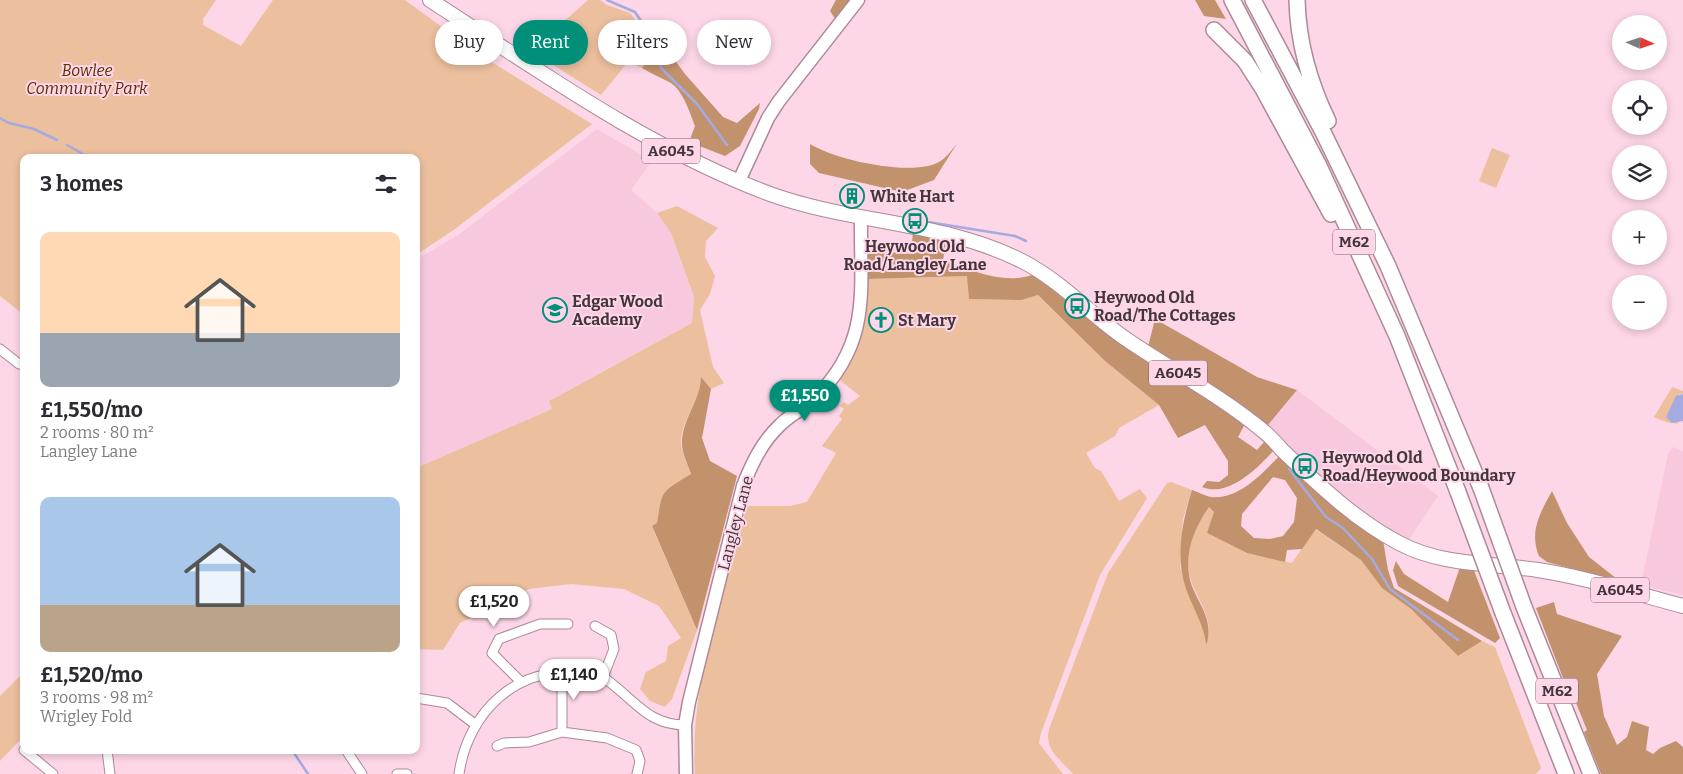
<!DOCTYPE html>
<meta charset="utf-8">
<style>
body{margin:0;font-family:Bitter,serif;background:#f2f2f3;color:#2b2b33;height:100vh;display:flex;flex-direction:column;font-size:19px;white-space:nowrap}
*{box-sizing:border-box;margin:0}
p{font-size:16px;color:#7c7c81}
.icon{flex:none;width:28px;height:28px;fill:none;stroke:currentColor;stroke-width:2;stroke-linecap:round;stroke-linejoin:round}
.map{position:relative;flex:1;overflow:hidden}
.details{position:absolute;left:20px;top:154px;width:400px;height:600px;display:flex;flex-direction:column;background:#fff;border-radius:10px;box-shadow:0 2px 8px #0003}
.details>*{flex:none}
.guide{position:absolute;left:435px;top:20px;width:475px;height:45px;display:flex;gap:10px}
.needle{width:32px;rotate:93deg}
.controls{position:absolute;left:1612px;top:15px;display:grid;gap:10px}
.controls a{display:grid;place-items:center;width:55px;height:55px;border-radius:50%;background:#fff;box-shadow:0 2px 8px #0003;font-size:25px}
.price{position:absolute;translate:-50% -42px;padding:0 11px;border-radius:18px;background:#fff;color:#222;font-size:16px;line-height:32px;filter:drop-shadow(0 1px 2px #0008)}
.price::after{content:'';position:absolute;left:50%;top:30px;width:15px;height:11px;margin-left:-8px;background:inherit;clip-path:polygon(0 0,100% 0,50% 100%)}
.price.active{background:#008f79;color:#fff}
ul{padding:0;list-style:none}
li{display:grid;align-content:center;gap:10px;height:265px;padding:0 20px}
li span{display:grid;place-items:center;height:155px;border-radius:10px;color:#555}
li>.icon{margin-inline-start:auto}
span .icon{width:90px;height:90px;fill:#fffc;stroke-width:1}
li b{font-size:21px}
h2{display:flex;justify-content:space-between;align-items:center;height:60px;padding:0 20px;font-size:21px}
.chip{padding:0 18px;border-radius:22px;background:#fff;box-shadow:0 2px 8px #0003;font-size:18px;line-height:45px}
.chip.active{background:#008f79;color:#fff}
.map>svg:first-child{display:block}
</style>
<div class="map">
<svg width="1683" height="774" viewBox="0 0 1683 774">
<rect width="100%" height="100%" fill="#fdd6e7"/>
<!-- built -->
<path fill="#f8c9de" d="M597,129l55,32 -21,29 26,23 14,20 23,64 -2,26 -142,77 2,9 -136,59v-208l42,-25z
M1297,390l141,106 -30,45 -74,-49 -32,-30 -34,-37z
M1673,447l10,4v144l-42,-10 27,-131z"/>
<!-- green -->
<path fill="#ecc09f" d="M0,0h216l-13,19v6l38,21 32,-46h132l75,55 112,69 -137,105 -39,26v-97h-392v157l-24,-19z
M588,0h12l7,5 23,8 7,9 12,36 -7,10 -14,-6 -27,33 -70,-44z
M1492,148l18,7 -14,33 -17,-7z
M677,206l41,22 -12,13 -1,16 10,19 -5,18 -10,16 13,57 11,16 -13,6 -10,-11c0,22 -19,41 -20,63 0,10 7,24 10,34 -29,16 -29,15 -34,48l-5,4 45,103 -25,69 -7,8 -15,-6 -10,-12 6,-17 20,-11 2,-15 13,-8 -22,-32 -35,-17 -53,-5 -42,5 -69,34 -17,27 -27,-1v-181l136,-59 -3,-8 143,-78 2,-26 -23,-64 -14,-20z
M968,276l1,23 53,1 16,-5 67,66 54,44 -40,23 -4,8 -29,17 9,15 6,3 18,30 21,-12 7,9 -47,77 -59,158 -2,10 24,31h-368c-6,-88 29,-184 52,-268h43l17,-4 29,-49 -14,-7 20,-27 -3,-3 5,-7 -4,-3 4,-4 4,3 12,-9 -23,-18c23,-32 31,-60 31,-99z
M1672,387l11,4v3h-4l-1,29 5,-1c-11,4 -19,-1 -29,-5z
M1171,482l21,8 -9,29 -3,48 7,23 11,22 9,31c7,-28 -10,-41 -17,-66 -7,-25 5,-51 19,-70l6,5 -8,21 40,20 45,10 23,-34 46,31 21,28 29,21 47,47 24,-15 13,6 46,121 -5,6h-463c-13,-15 -29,-24 -24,-45l59,-156 59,-90z
M24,672v64l-24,25v-65z"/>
<!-- forest -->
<path fill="#c2926c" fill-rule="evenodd" d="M836,0h13l-13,20 -6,-9z
M1195,0h20l11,19 -22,-3z
M646,21l39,53 38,43 14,6 23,-20 -1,6 -19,37 -15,10 -36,-14 6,-16c-5,-13 -12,-35 -24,-43 -9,-5 -19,-9 -29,-15l7,-10 -12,-36z
M958,142l-24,38 -32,12 -83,-19 -9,-9v-20c26,16 101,33 129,18 7,-4 14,-13 19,-20z
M913,231l33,11 -3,18c28,10 60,25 89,15l27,17 62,51 124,81 -7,13 19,13 8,-9 9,9c-16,18 -46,48 -72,37l5,-6 12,1 9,-7v-14l-23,-36 -27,13 -19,-33 -54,-44 -67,-66 -16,5 -53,-1 -2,-23 -99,3 -1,-29 44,4z
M1155,319l102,58 40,13 -29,35 -120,-78z
M701,377l10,12 -9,49 8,23 27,15 -40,154 -45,-104 5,-3c5,-34 5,-31 34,-49 -3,-9 -10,-23 -9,-33 1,-23 19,-42 19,-64z
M1281,454l102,86 5,30 6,18 88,53 -24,15 -47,-47 -29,-21 -21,-28 -45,-31 -14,20 -15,1 -2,12 -38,-9 -40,-20 7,-21 -5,-5c-14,20 -24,43 -20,68 5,27 25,38 18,69l-1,-1c-3,-20 -13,-35 -20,-54 -11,-33 -4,-66 6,-99 6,2 13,6 19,7 28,3 52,-24 70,-43zM1273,477l12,3 12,18 -3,24 -11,14 -13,3 -16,-1 -13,-12 1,-12z
M1552,491l15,32 22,34 32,25 -74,-20 -8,-6c-10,-24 1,-43 13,-65z
M1396,561l8,13 44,28 12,-35 13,1 27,70 -5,5 -97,-57 -5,-16z
M1554,602l3,12 65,22 -25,38 7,42 13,29 10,-8 5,-16 17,6 -3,23 7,4 7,-6 16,-7 7,6v27h-82l-17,-42 3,-2 -11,-27 -3,1 -37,-96z"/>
<!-- water -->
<path fill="#a5aae0" d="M1683,394v27l-11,2 -6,-6 10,-21z"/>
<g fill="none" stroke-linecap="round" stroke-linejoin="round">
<!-- stream -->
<path stroke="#a5aae0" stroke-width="2.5" d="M607,0l28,12 6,9 21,48 35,35 30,41
M0,118l9,5 25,6 23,11
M67,145l23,13
M903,218l112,18 11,5
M1289,469l37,48 17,11 29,31 18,30 68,51
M292,750l16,24"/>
<defs>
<path id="street" d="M0,349l19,15
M595,626l16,9 3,14 -11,28
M562,671v61
M520,681l-28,-28 7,-14 41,-15h28
M416,698l31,5 29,22
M497,746l7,-3 25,-1 33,-10 45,6 29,12 4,11 -3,13
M24,750l29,24
M107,750l3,24
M346,750l16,24
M397,774h10
M459,774c9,-63 59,-110 124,-100 6,1 13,1 19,3 5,2 11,8 15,11 23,19 36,37 68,37"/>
<path id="secondary" d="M739,181l29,-63 11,-17 79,-101
M686,774l-1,-49 4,-23 54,-216c9,-23 19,-44 37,-61 11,-11 25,-17 36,-28 56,-56 44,-108 45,-179"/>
<path id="primary" d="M430,0c110,71 217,148 340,194 83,30 174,27 254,68 38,20 67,53 102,77 45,31 94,56 136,91 8,6 14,13 20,20 36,34 73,70 117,93 43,23 92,20 139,27 47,7 99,24 145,36"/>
<path id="highway" d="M1232,0l87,166 78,170 61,156
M1253,0l70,132 65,134 93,222
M1297,0c1,41 13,84 31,121
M1214,30l31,31 18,28 68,125
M1524,607l67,167
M1503,613l63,161"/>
</defs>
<!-- street casing -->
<use href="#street" stroke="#ad8999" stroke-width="11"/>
<!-- secondary casing -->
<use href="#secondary" stroke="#ad8999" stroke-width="15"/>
<!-- primary casing -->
<use href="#primary" stroke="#ad8999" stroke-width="16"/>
<!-- highway casing -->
<use href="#highway" stroke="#ad8999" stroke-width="18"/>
<!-- street -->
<use href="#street" stroke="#fff" stroke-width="9"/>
<!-- secondary -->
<use href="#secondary" stroke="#fff" stroke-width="12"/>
<!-- primary -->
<use href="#primary" stroke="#fff" stroke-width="14"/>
<!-- highway -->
<use href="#highway" stroke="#fff" stroke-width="15"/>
<defs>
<path id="highway-bridge" d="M1481,488l43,119
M1458,492l45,121"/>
</defs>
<!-- highway-bridge casing -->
<use href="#highway-bridge" stroke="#ad8999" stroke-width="18" stroke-linecap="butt"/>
<!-- highway-bridge -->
<use href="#highway-bridge" stroke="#fff" stroke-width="15"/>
</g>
<!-- icons -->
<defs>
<symbol id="building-ring" viewBox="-11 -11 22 22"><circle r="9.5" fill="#fdd6e7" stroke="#008f79" stroke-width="1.5"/><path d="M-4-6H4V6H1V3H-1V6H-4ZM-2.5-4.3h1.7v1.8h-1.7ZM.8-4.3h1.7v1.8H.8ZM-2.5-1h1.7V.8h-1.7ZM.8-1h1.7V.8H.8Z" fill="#008f79"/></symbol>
<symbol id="bus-ring" viewBox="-11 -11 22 22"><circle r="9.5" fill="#fdd6e7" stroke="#008f79" stroke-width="1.5"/><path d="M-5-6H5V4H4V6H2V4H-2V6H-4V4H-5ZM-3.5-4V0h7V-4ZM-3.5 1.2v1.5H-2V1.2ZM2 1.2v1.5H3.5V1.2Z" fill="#008f79"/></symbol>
<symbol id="school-ring" viewBox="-11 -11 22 22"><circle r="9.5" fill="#fdd6e7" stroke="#008f79" stroke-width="1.5"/><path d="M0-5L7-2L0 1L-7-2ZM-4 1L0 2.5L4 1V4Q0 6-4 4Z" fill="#008f79"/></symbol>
<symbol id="church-ring" viewBox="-11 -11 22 22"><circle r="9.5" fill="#fdd6e7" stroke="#008f79" stroke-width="1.5"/><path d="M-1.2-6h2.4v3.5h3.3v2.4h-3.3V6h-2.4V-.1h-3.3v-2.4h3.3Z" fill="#008f79"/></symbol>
</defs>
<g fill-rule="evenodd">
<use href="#building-ring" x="838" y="182" width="28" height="28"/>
<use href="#bus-ring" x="901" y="207" width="28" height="28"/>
<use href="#bus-ring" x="1063" y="292" width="28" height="28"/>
<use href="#school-ring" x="541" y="296" width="28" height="28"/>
<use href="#church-ring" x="867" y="306" width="28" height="28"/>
<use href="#bus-ring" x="1291" y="452" width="28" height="28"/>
</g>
<g text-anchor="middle" stroke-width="4" stroke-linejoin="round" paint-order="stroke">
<!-- shield labels -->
<g fill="#fdd6e7" stroke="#7c656f" stroke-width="1">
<rect x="642" y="138.5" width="58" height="25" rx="4"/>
<rect x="1333" y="229.5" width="42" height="25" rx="4"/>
<rect x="1149" y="360.5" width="58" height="25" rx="4"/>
<rect x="1591" y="577.5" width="58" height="25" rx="4"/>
<rect x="1536" y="678.5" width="42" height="25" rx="4"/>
</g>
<g font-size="15" font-weight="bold" fill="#44353b">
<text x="671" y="156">A6045</text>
<text x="1354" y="247">M62</text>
<text x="1178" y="378">A6045</text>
<text x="1620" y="595">A6045</text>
<text x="1557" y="696">M62</text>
</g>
<!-- park labels -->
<g font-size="16" font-style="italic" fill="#5c2f00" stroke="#fdd6e7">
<text x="87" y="76">Bowlee<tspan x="87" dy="18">Community Park</tspan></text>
</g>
<!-- poi labels -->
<g font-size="16" font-weight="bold" fill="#44353b" stroke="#fdd6e7" text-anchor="start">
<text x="870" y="202">White Hart</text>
<text x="915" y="252" text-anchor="middle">Heywood Old<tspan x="915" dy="18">Road/Langley Lane</tspan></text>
<text x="1094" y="303">Heywood Old<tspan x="1094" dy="18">Road/The Cottages</tspan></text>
<text x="572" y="307">Edgar Wood<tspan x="572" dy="18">Academy</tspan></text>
<text x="898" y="326">St Mary</text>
<text x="1322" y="463">Heywood Old<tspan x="1322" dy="18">Road/Heywood Boundary</tspan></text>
</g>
<!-- street labels -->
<g font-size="16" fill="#44353b" stroke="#fdd6e7">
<text transform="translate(735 523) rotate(-75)" y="6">Langley Lane</text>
</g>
</g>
</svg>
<div class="controls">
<a><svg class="needle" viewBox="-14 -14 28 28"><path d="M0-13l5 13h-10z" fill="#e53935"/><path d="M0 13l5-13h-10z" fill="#7c7c81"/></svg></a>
<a><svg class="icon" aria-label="locate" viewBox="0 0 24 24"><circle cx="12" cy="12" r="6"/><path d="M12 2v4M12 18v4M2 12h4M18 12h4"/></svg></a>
<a><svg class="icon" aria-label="layers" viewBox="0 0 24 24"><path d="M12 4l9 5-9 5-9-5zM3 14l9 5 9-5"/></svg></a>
<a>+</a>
<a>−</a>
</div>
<b class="price active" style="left:805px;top:422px">£1,550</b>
<b class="price" style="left:494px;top:628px">£1,520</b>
<b class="price" style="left:574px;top:701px">£1,140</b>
<div class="guide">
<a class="chip">Buy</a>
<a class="chip active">Rent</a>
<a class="chip">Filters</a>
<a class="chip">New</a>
</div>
<section class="details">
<h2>3 homes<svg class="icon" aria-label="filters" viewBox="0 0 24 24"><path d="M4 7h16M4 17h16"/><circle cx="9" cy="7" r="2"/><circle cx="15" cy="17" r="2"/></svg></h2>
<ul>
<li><span style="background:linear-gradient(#ffd9b3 65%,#9aa5b1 0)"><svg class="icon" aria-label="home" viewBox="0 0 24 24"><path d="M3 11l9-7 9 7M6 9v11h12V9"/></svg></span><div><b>£1,550/mo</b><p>2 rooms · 80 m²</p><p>Langley Lane</p></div></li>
<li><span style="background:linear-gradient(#a9c7e8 70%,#b9a48a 0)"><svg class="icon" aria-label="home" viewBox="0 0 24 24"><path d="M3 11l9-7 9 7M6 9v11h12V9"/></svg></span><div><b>£1,520/mo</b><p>3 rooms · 98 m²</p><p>Wrigley Fold</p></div></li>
</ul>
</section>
</div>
